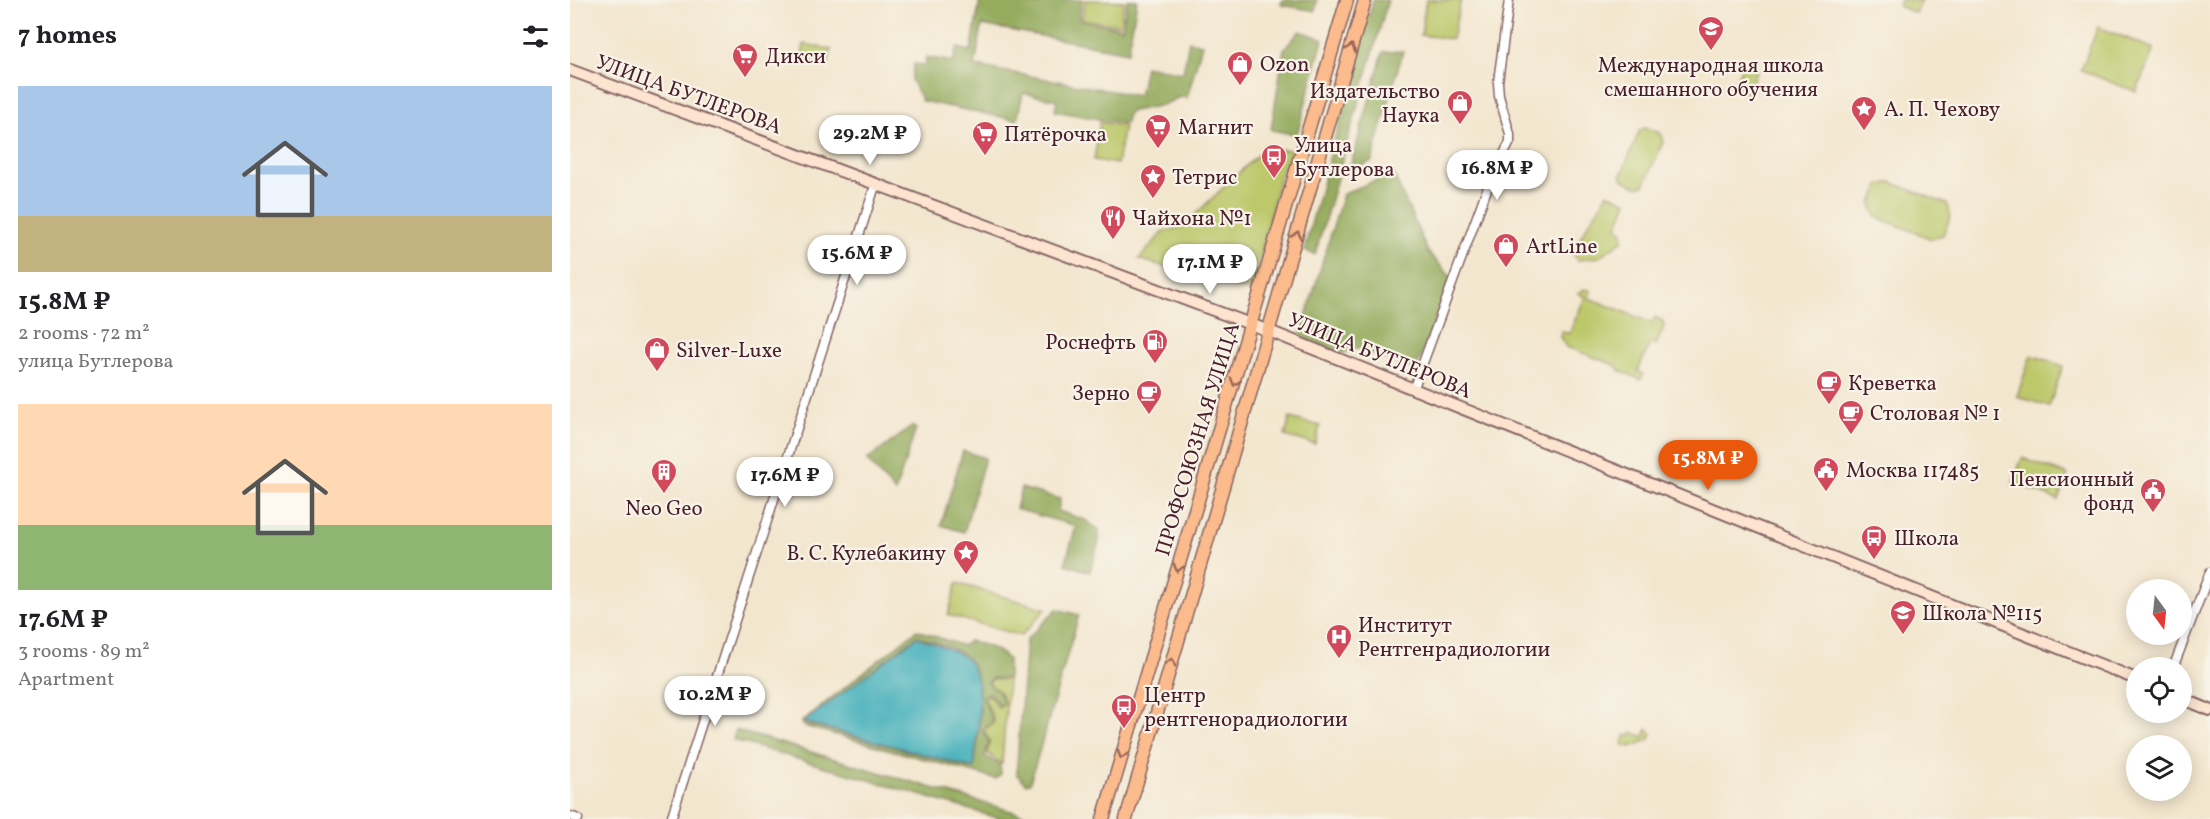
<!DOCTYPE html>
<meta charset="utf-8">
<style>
body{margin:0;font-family:Vollkorn,serif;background:#f6f6f6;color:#202124;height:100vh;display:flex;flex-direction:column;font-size:22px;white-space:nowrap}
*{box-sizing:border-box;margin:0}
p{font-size:20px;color:#757577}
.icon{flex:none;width:33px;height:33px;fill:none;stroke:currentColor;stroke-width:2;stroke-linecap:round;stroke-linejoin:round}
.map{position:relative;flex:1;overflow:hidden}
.details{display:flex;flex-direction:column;background:#fff;width:570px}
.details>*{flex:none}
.needle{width:39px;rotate:165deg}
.controls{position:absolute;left:1556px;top:579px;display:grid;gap:12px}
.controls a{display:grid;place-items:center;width:66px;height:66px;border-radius:50%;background:#fff;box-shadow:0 3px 15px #0003;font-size:30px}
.price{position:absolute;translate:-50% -51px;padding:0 14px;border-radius:21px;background:#fff;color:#222;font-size:20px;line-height:39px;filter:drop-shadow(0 2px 3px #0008)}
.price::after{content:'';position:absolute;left:50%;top:36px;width:18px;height:14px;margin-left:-9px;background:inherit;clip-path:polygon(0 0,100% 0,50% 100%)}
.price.active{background:#ea580c;color:#fff}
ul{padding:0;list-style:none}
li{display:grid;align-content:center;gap:12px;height:318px;padding:0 18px}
li span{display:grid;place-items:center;height:186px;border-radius:0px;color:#555}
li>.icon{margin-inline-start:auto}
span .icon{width:108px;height:108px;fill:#fffc;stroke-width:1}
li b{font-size:26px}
h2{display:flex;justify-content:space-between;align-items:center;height:72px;padding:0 18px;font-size:26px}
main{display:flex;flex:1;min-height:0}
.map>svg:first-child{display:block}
</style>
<main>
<section class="details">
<h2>7 homes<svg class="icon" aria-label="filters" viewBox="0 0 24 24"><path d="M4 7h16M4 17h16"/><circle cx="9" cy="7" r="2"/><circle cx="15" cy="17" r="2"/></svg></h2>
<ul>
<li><span style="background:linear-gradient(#a9c7e8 70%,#c2b280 0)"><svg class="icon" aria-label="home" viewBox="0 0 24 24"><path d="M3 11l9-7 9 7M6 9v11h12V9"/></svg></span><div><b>15.8M ₽</b><p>2 rooms · 72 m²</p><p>улица Бутлерова</p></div></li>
<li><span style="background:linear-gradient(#ffd9b3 65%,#8fb573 0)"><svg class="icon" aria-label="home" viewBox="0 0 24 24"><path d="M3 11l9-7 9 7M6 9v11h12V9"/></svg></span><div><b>17.6M ₽</b><p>3 rooms · 89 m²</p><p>Apartment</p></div></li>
</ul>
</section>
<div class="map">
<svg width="1640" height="819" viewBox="0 0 1640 819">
<rect width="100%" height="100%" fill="#f7f3e8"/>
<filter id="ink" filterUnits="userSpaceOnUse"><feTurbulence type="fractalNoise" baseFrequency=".0167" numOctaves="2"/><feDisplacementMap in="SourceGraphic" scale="12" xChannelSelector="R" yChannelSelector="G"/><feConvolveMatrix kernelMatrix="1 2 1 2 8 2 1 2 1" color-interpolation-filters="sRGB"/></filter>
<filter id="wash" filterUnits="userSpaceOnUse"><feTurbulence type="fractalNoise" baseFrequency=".008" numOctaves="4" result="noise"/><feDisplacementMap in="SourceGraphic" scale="24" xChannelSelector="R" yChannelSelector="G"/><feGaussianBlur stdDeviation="1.35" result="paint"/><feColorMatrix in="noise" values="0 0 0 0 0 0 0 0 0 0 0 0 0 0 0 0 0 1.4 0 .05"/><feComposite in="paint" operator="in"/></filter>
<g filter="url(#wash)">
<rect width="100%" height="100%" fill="#f3e6ce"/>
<!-- green -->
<path fill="#bcc86a" stroke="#83744a" stroke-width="1.5" d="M515,0l39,1 -4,24 -38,-6z
M856,0h35l-9,39 -31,-4z
M1330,0h21l-6,13 -17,-7z
M1528,27l56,22 -18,43 -55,-22z
M234,44l27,5 -3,16 -27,-5z
M1173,64l14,5 -10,25 -14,-6z
M530,122l24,4 -7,38 -23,-4z
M1076,128l14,5 3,9 -19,43 -6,2 -15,-7 -2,-5 19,-45z
M694,149l28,1 -12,25 -28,116 -21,-4 -92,-28 25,-28 18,-4z
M1321,182l56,22 4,12 -8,19 -11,4 -56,-22 -5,-12 8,-19z
M1037,193l20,9 -10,25 6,5v8l-24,17 -21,3 -5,-6c7,-22 24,-40 34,-61z
M1014,289l7,2 -2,7 63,25 3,-6 8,4 1,6 -8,18 -6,-2 -12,28 5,3 -2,6 -21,-9 -5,-6 -49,-18 -6,-10 2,-6 7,3 16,-37 -7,-4z
M1461,355l32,11 -14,41 -32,-11z
M720,418l30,8 -5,18 -30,-8z
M1452,458l46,17 -10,25 -45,-18z
M387,583l89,26 -25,27 -73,-21z
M422,679l16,1 -6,84 -15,-11 3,-12 -6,-10 10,-10 -10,-24 5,-2 9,12 6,-4 -4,-11 -11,-8z
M1077,729l5,5 -3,6 -19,7 -8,-3 4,-9 5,1 1,-4 12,5z"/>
<!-- forest -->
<path fill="#95ac5e" stroke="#706644" stroke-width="1.5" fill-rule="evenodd" d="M410,0h31l27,5 2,-5h42l-3,20 43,8 5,-28h10l-9,52 -146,-27 -7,41 164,30 6,-30 38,7 6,-32 13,3 -15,54 -8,-1c-17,11 -31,10 -50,15l-4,12 -70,-13 2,-11 -34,-7 -6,27 -95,-19 -11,-21 3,-16 11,1 1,-8 27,5 4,-14 14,3z
M712,0h35l-2,11 -34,-6z
M803,0h15l-73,255 -11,-5z
M730,31l23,8 -26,96 -26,-5 13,-81z
M833,51l-31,110 -23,10 34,-119z
M823,173l35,79 23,25 -35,93 -58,-22 -17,6 -41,-18 43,-142z
M343,426l3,3 -21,63 -28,-32z
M393,451l22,7 -21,74 -23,-7z
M451,488l39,11 -2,12 27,9 14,10v11l-9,31 -25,-8 11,-38 -60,-17z
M487,609l22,6 -49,168 -4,1 -9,-9v-11l9,-124z
M347,630l46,16 6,-5c13,3 32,8 39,19v18h-17l-3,5 11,9 5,11 -4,3 -11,-13 -6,4 10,25 -11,8 7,12 -4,14 15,9 1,9 -5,5 -192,-53 -3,-4zM347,636c14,5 36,10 48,20 24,19 13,84 9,113l-170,-46z
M166,730l302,89h-37l-268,-79z"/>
<!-- water -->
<path fill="#3dadb9" stroke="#446672" stroke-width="1.5" d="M347,637c14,6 35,11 47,20 25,21 12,81 10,111l-170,-46z"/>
</g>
<g filter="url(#ink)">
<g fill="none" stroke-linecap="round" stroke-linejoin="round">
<defs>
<path id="street" d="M843,390l77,-209 20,-39v-8l-11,-38 -1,-14 11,-82
M1603,668l37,-96
M0,816l8,3
M101,819l205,-636"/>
<path id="secondary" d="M0,70l699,261 867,348
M1611,698l29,12"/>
<path id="primary" d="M533,819l244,-819
M556,819l239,-819"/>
</defs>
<!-- street casing -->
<use href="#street" stroke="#856564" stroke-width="11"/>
<!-- secondary casing -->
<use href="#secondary" stroke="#856564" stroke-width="14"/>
<!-- primary casing -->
<use href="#primary" stroke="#856564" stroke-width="15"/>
<!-- street -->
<use href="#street" stroke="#fff" stroke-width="8"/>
<!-- secondary -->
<use href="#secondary" stroke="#fde4d1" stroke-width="10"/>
<!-- primary -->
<use href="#primary" stroke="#fbbb8c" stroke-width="12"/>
</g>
<!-- one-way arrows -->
<defs><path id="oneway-chevron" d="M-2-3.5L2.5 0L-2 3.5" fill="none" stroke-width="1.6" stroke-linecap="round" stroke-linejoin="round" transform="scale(1.5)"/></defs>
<g stroke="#9a6557">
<use href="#oneway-chevron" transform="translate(781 48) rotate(-74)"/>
<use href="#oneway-chevron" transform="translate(727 235) rotate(-74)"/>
<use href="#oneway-chevron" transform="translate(665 382) rotate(107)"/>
<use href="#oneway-chevron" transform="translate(608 568) rotate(106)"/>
<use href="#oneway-chevron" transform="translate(601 662) rotate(-74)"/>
<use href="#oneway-chevron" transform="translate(552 755) rotate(106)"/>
</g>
</g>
<!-- icons -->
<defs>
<symbol id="school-pin" viewBox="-11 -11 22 30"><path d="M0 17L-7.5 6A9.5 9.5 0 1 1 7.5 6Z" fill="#d1495b" stroke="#f7f3e8"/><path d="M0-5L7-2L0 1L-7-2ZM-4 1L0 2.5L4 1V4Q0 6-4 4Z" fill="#fff"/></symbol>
<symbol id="supermarket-pin" viewBox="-11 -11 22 30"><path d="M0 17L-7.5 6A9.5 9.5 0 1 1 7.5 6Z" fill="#d1495b" stroke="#f7f3e8"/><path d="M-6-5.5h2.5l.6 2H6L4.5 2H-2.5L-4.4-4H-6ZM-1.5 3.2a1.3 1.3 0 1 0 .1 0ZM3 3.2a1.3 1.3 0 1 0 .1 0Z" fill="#fff"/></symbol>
<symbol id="shop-pin" viewBox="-11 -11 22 30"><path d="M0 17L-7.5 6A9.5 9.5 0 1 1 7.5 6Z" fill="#d1495b" stroke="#f7f3e8"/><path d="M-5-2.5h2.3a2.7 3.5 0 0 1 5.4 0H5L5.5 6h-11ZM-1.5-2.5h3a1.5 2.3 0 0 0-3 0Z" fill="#fff"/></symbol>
<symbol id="sight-pin" viewBox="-11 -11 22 30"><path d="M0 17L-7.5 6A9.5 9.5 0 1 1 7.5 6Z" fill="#d1495b" stroke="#f7f3e8"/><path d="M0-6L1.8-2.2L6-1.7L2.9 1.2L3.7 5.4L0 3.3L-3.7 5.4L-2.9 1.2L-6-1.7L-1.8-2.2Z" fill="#fff"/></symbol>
<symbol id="bus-pin" viewBox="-11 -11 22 30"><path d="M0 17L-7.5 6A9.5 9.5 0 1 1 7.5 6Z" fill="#d1495b" stroke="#f7f3e8"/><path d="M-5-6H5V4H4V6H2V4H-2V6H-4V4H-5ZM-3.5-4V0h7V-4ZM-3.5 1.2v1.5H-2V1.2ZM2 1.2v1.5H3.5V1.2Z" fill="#fff"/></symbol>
<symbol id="restaurant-pin" viewBox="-11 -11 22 30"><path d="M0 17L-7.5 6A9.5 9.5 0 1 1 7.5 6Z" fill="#d1495b" stroke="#f7f3e8"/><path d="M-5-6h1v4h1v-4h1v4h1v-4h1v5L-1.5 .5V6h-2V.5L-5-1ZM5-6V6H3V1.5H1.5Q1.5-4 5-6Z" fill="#fff"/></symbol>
<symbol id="fuel-pin" viewBox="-11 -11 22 30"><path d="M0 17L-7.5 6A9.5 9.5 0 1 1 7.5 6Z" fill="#d1495b" stroke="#f7f3e8"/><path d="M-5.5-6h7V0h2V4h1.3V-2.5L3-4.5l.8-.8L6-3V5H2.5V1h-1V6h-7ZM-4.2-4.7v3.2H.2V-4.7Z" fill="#fff"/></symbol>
<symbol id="cafe-pin" viewBox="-11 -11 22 30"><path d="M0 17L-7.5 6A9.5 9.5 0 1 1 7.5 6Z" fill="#d1495b" stroke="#f7f3e8"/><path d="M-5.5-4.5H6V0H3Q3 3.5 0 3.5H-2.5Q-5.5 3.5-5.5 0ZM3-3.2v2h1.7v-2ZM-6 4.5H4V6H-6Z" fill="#fff"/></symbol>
<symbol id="civic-pin" viewBox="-11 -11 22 30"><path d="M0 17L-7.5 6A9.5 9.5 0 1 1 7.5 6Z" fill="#d1495b" stroke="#f7f3e8"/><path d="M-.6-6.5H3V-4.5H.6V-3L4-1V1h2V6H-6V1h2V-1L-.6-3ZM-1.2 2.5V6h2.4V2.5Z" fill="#fff"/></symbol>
<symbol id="building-pin" viewBox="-11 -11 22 30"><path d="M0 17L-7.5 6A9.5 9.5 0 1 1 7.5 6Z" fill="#d1495b" stroke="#f7f3e8"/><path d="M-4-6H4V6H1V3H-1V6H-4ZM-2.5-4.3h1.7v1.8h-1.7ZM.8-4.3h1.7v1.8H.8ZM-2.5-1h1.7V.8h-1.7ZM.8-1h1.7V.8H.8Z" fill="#fff"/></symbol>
<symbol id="hospital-pin" viewBox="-11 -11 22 30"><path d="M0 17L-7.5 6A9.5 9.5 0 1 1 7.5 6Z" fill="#d1495b" stroke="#f7f3e8"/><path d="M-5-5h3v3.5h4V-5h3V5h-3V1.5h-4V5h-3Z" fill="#fff"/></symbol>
</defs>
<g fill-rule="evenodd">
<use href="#school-pin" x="1126" y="14" width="30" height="40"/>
<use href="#supermarket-pin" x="160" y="41" width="30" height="40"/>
<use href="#shop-pin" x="655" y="49" width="30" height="40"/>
<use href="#shop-pin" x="875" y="88" width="30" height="40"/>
<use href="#sight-pin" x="1279" y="94" width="30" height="40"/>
<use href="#supermarket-pin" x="573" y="112" width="30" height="40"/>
<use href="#supermarket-pin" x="400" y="119" width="30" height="40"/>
<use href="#bus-pin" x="689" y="142" width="30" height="40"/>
<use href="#sight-pin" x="568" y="162" width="30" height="40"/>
<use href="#restaurant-pin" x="528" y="203" width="30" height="40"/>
<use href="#shop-pin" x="921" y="231" width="30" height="40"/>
<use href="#fuel-pin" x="570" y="327" width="30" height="40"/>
<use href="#shop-pin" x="72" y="335" width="30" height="40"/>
<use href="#cafe-pin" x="1244" y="368" width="30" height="40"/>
<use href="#cafe-pin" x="564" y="378" width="30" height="40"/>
<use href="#cafe-pin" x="1266" y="398" width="30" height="40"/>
<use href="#civic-pin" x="1241" y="455" width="30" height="40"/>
<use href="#building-pin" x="79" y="457" width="30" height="40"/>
<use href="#civic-pin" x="1568" y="476" width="30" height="40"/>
<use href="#bus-pin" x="1289" y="523" width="30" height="40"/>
<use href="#sight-pin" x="381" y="538" width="30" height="40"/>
<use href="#school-pin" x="1318" y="598" width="30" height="40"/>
<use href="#hospital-pin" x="754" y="622" width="30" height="40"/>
<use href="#bus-pin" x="539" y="692" width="30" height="40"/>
</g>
<g text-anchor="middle" stroke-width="4.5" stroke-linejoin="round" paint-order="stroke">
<!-- poi labels -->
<g font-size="21" fill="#4a1f2b" stroke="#f7f3e8" text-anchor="start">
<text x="195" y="63">Дикси</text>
<text x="690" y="71">Ozon</text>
<text x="1141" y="72" text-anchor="middle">Международная школа<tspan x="1141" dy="24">смешанного обучения</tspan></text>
<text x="870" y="98" text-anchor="end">Издательство<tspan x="870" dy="24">Наука</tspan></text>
<text x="1314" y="116">А. П. Чехову</text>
<text x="608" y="134">Магнит</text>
<text x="434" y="141">Пятёрочка</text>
<text x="724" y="152">Улица<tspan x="724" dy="24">Бутлерова</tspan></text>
<text x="602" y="184">Тетрис</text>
<text x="562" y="225">Чайхона №1</text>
<text x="956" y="253">ArtLine</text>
<text x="566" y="349" text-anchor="end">Роснефть</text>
<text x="106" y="357">Silver-Luxe</text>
<text x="1278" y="390">Креветка</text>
<text x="560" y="400" text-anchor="end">Зерно</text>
<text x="1300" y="420">Столовая № 1</text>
<text x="1276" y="477">Москва 117485</text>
<text x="1564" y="486" text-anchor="end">Пенсионный<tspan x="1564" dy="24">фонд</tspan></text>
<text x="94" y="515" text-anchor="middle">Neo Geo</text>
<text x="1324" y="545">Школа</text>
<text x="376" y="560" text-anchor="end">В. С. Кулебакину</text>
<text x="1352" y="620">Школа №115</text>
<text x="788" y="632">Институт<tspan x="788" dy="24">Рентгенрадиологии</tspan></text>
<text x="574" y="702">Центр<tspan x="574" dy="24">рентгенорадиологии</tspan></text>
</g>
<!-- street labels -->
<g font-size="21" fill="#4a1f2b" stroke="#f7f3e8">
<text transform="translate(119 94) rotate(20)" y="7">УЛИЦА БУТЛЕРОВА</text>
<text transform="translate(810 355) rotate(22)" y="7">УЛИЦА БУТЛЕРОВА</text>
<text transform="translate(627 439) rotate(-73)" y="7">ПРОФСОЮЗНАЯ УЛИЦА</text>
</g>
</g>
</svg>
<div class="controls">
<a><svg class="needle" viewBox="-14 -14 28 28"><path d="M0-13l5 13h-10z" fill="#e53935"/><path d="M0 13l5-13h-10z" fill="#757577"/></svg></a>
<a><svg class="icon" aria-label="locate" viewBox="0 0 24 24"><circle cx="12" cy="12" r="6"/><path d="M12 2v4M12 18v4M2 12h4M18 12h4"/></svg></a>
<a><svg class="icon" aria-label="layers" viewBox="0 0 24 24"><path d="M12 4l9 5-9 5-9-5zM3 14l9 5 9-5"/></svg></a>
</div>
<b class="price" style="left:300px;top:166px">29.2M ₽</b>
<b class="price" style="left:927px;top:201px">16.8M ₽</b>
<b class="price" style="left:287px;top:286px">15.6M ₽</b>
<b class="price" style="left:640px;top:295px">17.1M ₽</b>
<b class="price active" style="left:1138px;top:491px">15.8M ₽</b>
<b class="price" style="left:215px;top:508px">17.6M ₽</b>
<b class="price" style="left:145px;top:727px">10.2M ₽</b>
</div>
</main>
